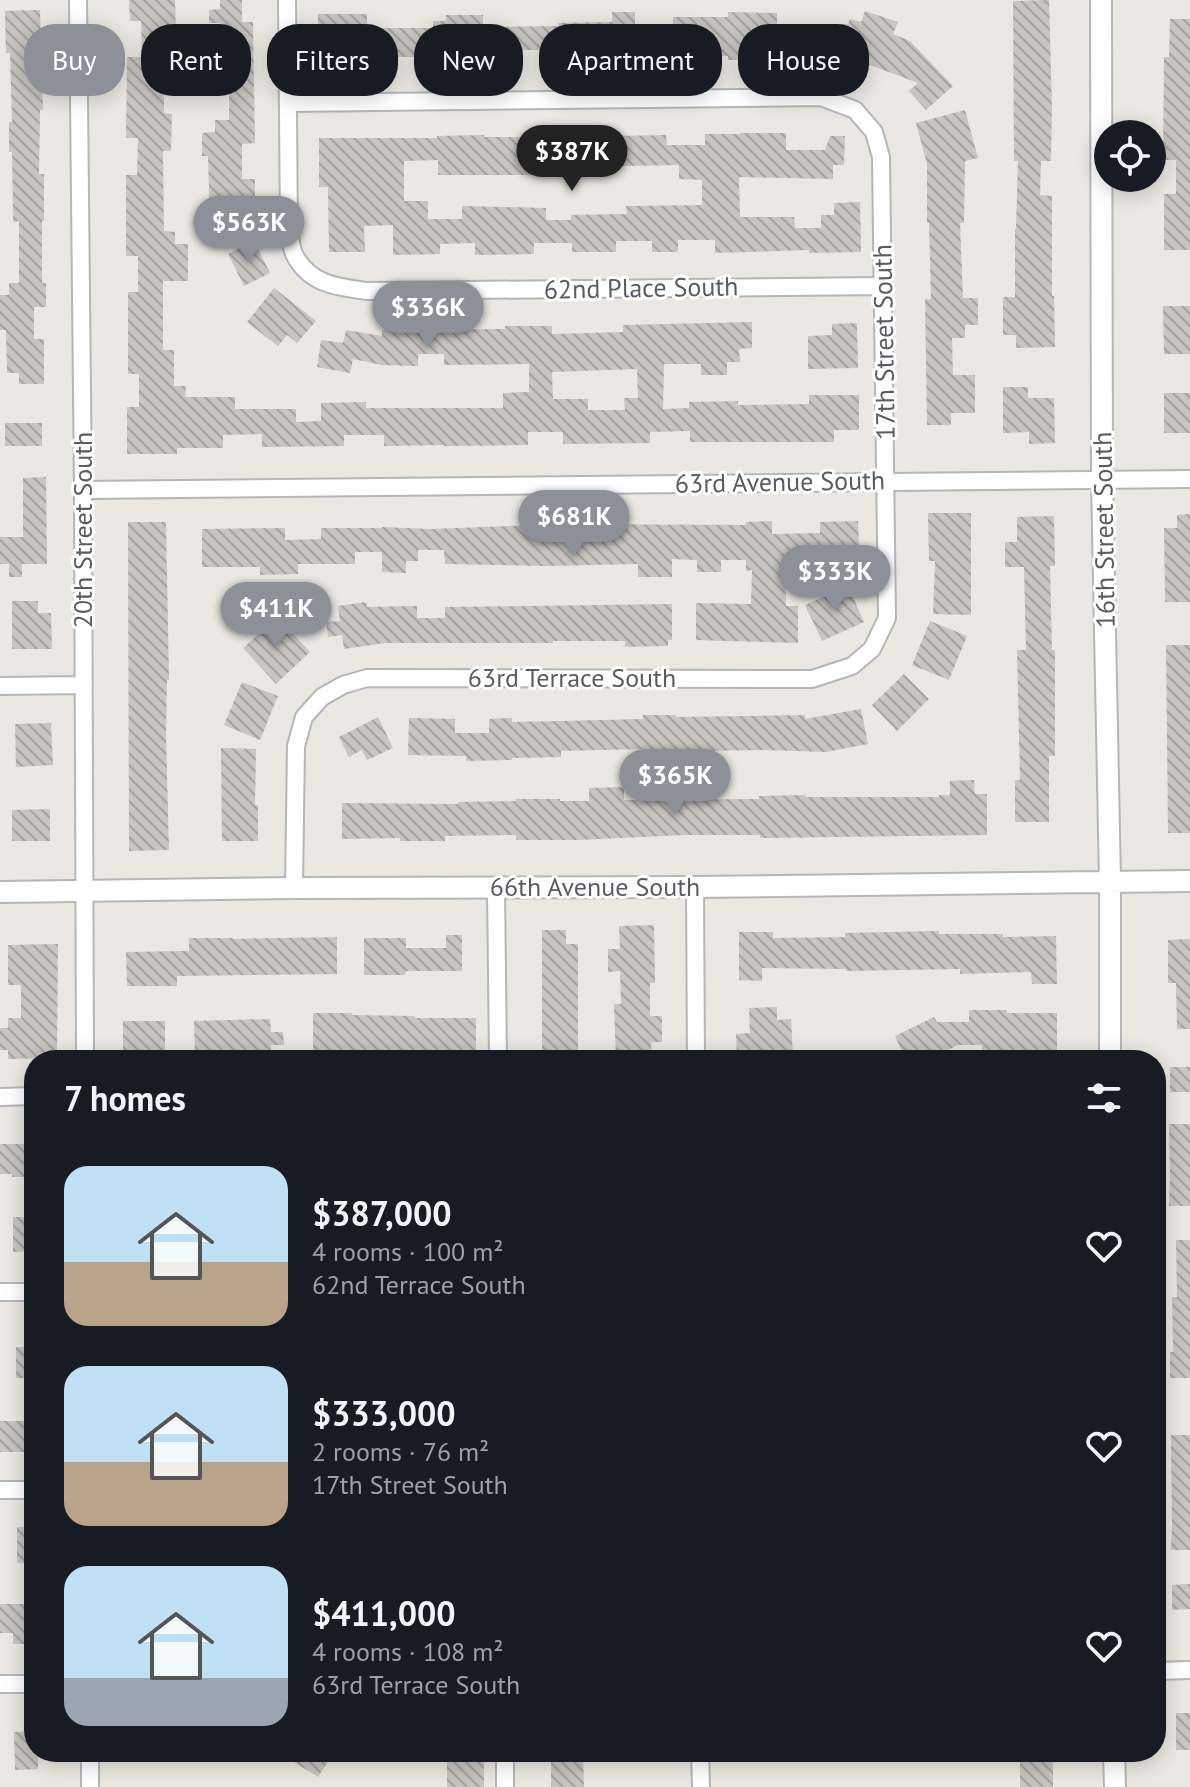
<!DOCTYPE html>
<meta charset="utf-8">
<style>
body{margin:0;font-family:"PT Sans",sans-serif;background:#20242c;color:#f1f3f6;height:100vh;display:flex;flex-direction:column;font-size:30px;white-space:nowrap}
*{box-sizing:border-box;margin:0}
p{font-size:26px;color:#9ea1a6}
.icon{flex:none;width:44px;height:44px;fill:none;stroke:currentColor;stroke-width:2;stroke-linecap:round;stroke-linejoin:round}
.map{position:relative;flex:1;overflow:hidden}
.drawer{position:absolute;left:24px;top:1050px;width:1142px;height:712px;display:flex;flex-direction:column;background:#171b24;border-radius:32px;box-shadow:0 4px 20px #0003}
.drawer>*{flex:none}
.guide{position:absolute;left:24px;top:24px;width:1142px;height:72px;display:flex;gap:16px}
.buttons{position:absolute;left:1094px;top:120px;display:grid;gap:16px}
.buttons a{display:grid;place-items:center;width:72px;height:72px;border-radius:50%;background:#171b24;box-shadow:0 4px 20px #0003;font-size:40px}
.price{position:absolute;translate:-50% -68px;padding:0 18px;border-radius:28px;background:#8c9099;color:#fff;font-size:26px;line-height:52px;filter:drop-shadow(0 2px 4px #0008)}
.price::after{content:'';position:absolute;left:50%;top:48px;width:24px;height:18px;margin-left:-12px;background:inherit;clip-path:polygon(0 0,100% 0,50% 100%)}
.price.on{background:#222;color:#fff}
ul{padding:0;list-style:none}
li{display:flex;align-items:center;gap:24px;height:200px;padding:0 40px}
li span{display:grid;place-items:center;flex:none;width:224px;height:160px;border-radius:24px;color:#555}
li>.icon{margin-inline-start:auto}
span .icon{width:96px;height:96px;fill:#fffc;stroke-width:1}
li b{font-size:34px}
h2{display:flex;justify-content:space-between;align-items:center;height:96px;padding:0 40px;font-size:34px}
.tag{padding:0 28px;border-radius:32px;background:#171b24;box-shadow:0 4px 20px #0003;font-size:28px;line-height:72px}
.tag.on{background:#8c9099;color:#fff}
.map>svg:first-child{display:block}
</style>
<div class="map">
<svg width="1190" height="1787" viewBox="0 0 1190 1787">
<defs>
<pattern id="building-back-hatch" width="6" height="6" patternUnits="userSpaceOnUse" patternTransform="scale(2)"><rect width="6" height="6" fill="#c8c4c0"/><path d="M-1 5l2 2M0 0l6 6M5-1l2 2" fill="none" stroke="#a5a29f"/></pattern>
</defs>
<rect width="100%" height="100%" fill="#eae8e0"/>
<!-- building -->
<path fill="url(#building-back-hatch)" fill-rule="evenodd" d="M129,0h46l1,33h-12v80l8,1 -1,37h-8l1,80 11,1v12h13v37h-25v69h11v36h12l-1,11h50v12h61v13l25,-1v-18l45,-1v6h137v-15l26,-1v-28l-85,1v-11h-26v12l-36,-1 -29,-6 -3,14 -33,-6 4,-27 22,3 3,-13 36,6v-6l123,-1v-3h47v8l71,-2v-7l129,-3v26l-13,1 1,13h-13v13h-26v-11h-37l-1,45 26,-1v-6l49,-1v4l71,-1v-9h50v35h-25v12h-144v-11l-40,1v11l-87,1v-12h-35v13l-84,1v-1l-60,1v-11h-40v11l-82,1v-13l-39,1v13h-46v6h-50v-47h12v-33h-11v-82h10v-36h-12v-81h11l1,-37h-12l1,-81h15l-1,-36h-11zM637,369l1,29h-14l1,12h-37v-11h-35l-1,-27z
M220,0h22v22h11l2,121 -13,1v35h13v26h-11l1,25 -23,1 -1,-13h-11l-2,-62h-6v-23l13,-1v-12h14v-26h-12v-22h4l-1,-49h-11v-13l11,-1z
M1049,0l3,106 -1,55h-10l-1,34 12,1v100h2l1,51 -39,1v-13h-13v-38h12v-68h1l2,-68h-4l-1,-160z
M40,10l3,100h-3l-1,64h5v47h-2v62h4v24h-12v32h10v45h-25v-11h-12l-1,-43h-6v-35h9v-12h10v-62l-6,1 -1,-70h-3v-30h3l-2,-69h-4l-1,-42z
M865,11l33,11 -5,12 17,7 43,45 -27,24 -17,-19 9,-8 -59,-22 4,-11 -33,-12 1,20h-45l-1,-10h-32v12h-25v-4h-70v6l-85,2v-14h-80l-47,1v12h-12v-6h-57v-5l-35,1 1,12h-25v-51h49v14h66v-7h13v6v-12h37v12l75,-1v-3l54,-1v-10h23v13h38v-8h55v-5l49,1v11h71l2,-5 11,3z
M1170,19h20v231h-26v-56h12v-34h-13l1,-103h5z
M965,110l13,48 -13,3 -1,62h-4l3,75h15v27h-13v13h-13l1,37h22v38h-24v12h-24l-2,-126h6l-2,-76h-2v-59l-11,-41z
M740,133h46v17h39l5,-14h15l-1,29h-11v14l-94,-2 1,40h54l1,11h26v-13h13v-12l26,-1 1,50 -52,1v-3l-94,3v-13h-37v12h-26v-11h-36v11h-44v-9h-38v11l-59,1v-12l-35,1v10l-47,1v-30l-29,1 1,26h-36l-1,-65h-9v-49h118v-2l47,-1v2h81l101,-2 1,10h38v-11h35zM438,160v15h97v-12h30v4l114,-2v14l23,1v25l-76,1 1,8 -56,1v5h-25v-12l-84,-2v13h-34v-18h-24v-40z
M254,241l16,32 -26,13 -16,-32z
M274,288l42,33 -19,22 -10,-8 -9,11 -31,-24z
M1163,306h27v48h-26z
M857,323l1,45 -50,1v-33l24,-1v-11z
M1003,387h25v11h26l1,45 -26,1v-12l-26,1z
M1164,393h26v40h-26z
M5,423h37v23h-37z
M46,477l1,87h-25v13h-13v-13h-9v-27h23v-59z
M928,513h43v102l-38,-1 2,-53h-6z
M1190,514v88h-25l-1,-74h13v-13z
M1054,516l1,50h-5l2,84h3v106h-6v66h-34v-42h5l-3,-130h9l-2,-83h-19v-25h12v-25z
M772,521v13l48,-1v-11l38,-1 2,47 -26,1v-12l-49,2 1,47h12v37l-102,-3v-37l55,1 1,-34 -6,1v-11h-25v12h-24v-12l-25,-1v18h-34v-13l-90,2 -103,-2 -1,-14h-26v11h-12v12l-24,-1v-20h-27v12h-57v10l-38,1v-8h-58v-38l83,-1v12l36,-1v-11h61v-1l49,2 133,-5 182,1v-3z
M128,522h38l3,158h-2l-1,55 3,115 -40,1z
M848,586l16,36 -42,19 -17,-36z
M12,601h26v12h13l1,36h-40z
M366,602l1,5 50,-1v12h28v-11l227,-3v36h-4v6l-43,1v-6h-72v2h-168l-41,6 -2,-14 -14,2 -2,-15 14,-1 -2,-15z
M277,617l33,35 -34,32 -33,-36z
M930,621l37,15 -18,44 -37,-15z
M1166,645h24v188h-22z
M904,674l25,25 -32,32 -25,-26z
M242,682l36,14 -18,44 -36,-15z
M861,709l7,35 -42,8 -65,-2 -118,2v-3l-82,2v6l-49,1v2l-46,1v-5l-58,-1 1,-37 46,1v14h34v-14l23,-1v4l48,-1 83,-2v-4h33v2l129,-2v4z
M378,717l15,31 -26,12 -5,-10 -13,7 -10,-20z
M51,723l2,42 -37,2 -1,-43z
M221,748l35,1 -1,56h3v36h-36z
M974,780l1,14h12v41l-227,3v-3h-77l-104,5h-63v-5l-71,1v5h-45v-3l-58,1v-36l116,1v-2l58,-1v-2h44v2h29v-13l35,-1v13l135,-1v-3l47,-1v2h133v-2h11v-14z
M50,809v32h-38v-31z
M654,925l1,58h-5v33h12v26h-11l1,18h-36l-2,-56h7l-1,-33 -12,1v-23h12l-1,-23z
M542,930h24v14h12v116h-36z
M939,931v3h64v3l53,-1 1,48h-25l-1,-12 -71,2v-5l-114,2v-2l-84,-1v13l-23,-1v-48h34v6l72,-1v-4z
M446,935h16v36h-56l-1,4h-41v-37h42v10h40z
M337,937v37l-160,2v10h-50l-1,-34 63,-1v-13h44v1z
M1190,939v90h-13l-1,-46h-8v-43z
M58,944l-1,114 -49,1v-9h-8v-22h8v-10h13v-33h-13v-40z
M777,1007v13l14,-1 2,37 -56,2 -1,-24 14,-1 -1,-25z
M969,1010h38v3h50v40l-75,3v-11h-24l-30,15h-22l-11,-24 39,-19 3,5h32z
M313,1013h39v2l63,1v2h61v40h-163z
M270,1019l1,13h12l1,13h-13v14h-26v-3l-50,1 -1,-36z
M123,1021h42v37h-42z
M1170,1067h20v25h-20z
M1169,1124h21v82h-21l1,-31z
M0,1144h34v33h-22v-3h-12z
M13,1217h21v34l-21,1z
M1176,1240h14v138h-20v-26h3l-1,-55h5z
M16,1347h18v31h-18z
M0,1421h34v31h-34z
M1171,1435h19v115h-19l1,-24z
M17,1527h17v36h-17z
M1190,1584v25l-18,1v-25z
M0,1604h34v40h-21v-11h-13z
M1176,1713h14v37h-14z
M34,1731v21h4v17l-23,1 -1,-38z
M278,1752h56l-16,25z
M447,1752h37v35h-37z
M551,1752h32l1,35h-33z
M1020,1752h33v35h-33z"/>
<g fill="none" stroke-linecap="round" stroke-linejoin="round">
<defs>
<path id="minor" d="M78,0l5,490 2,570
M287,0l2,231c2,8 2,18 6,25 16,29 43,31 72,35l516,-5
M288,103l533,-6 34,13 19,22 7,25 6,461 -15,31 -20,17 -40,13 -445,-1 -24,7 -21,12 -18,20 -8,29 -2,142
M83,490l1107,-11
M0,686l84,-1
M695,887l1,173
M496,888l2,172
M0,1097l34,-1
M0,1292h34
M0,1490h34
M1156,1671l34,-1
M0,1684h34
M90,1752v35
M505,1752v35
M700,1752l1,35"/>
<path id="tertiary" d="M1101,0l1,480 8,401v179
M0,892l294,-4 401,-1 495,-6
M1114,1752l1,35"/>
</defs>
<!-- minor casing -->
<use href="#minor" stroke="#b3b6ba" stroke-width="20"/>
<!-- tertiary casing -->
<use href="#tertiary" stroke="#b3b6ba" stroke-width="24"/>
<!-- minor -->
<use href="#minor" stroke="#fff" stroke-width="16"/>
<!-- tertiary -->
<use href="#tertiary" stroke="#fff" stroke-width="20"/>
</g>
<g text-anchor="middle" stroke-width="6" stroke-linejoin="round" paint-order="stroke">
<!-- street labels -->
<g font-size="26" fill="#595c60" stroke="#fff">
<text transform="translate(641 288) rotate(-1)" y="9">62nd Place South</text>
<text transform="translate(884 342) rotate(-91)" y="9">17th Street South</text>
<text transform="translate(780 482) rotate(-1)" y="9">63rd Avenue South</text>
<text transform="translate(83 530) rotate(-90)" y="9">20th Street South</text>
<text transform="translate(1104 530) rotate(-91)" y="9">16th Street South</text>
<text x="572" y="687">63rd Terrace South</text>
<text x="595" y="896">66th Avenue South</text>
</g>
</g>
</svg>
<div class="buttons">
<a><svg class="icon" aria-label="locate" viewBox="0 0 24 24"><circle cx="12" cy="12" r="6"/><path d="M12 2v4M12 18v4M2 12h4M18 12h4"/></svg></a>
</div>
<b class="price on" style="left:572px;top:193px">$387K</b>
<b class="price" style="left:249px;top:264px">$563K</b>
<b class="price" style="left:428px;top:349px">$336K</b>
<b class="price" style="left:574px;top:558px">$681K</b>
<b class="price" style="left:835px;top:613px">$333K</b>
<b class="price" style="left:276px;top:650px">$411K</b>
<b class="price" style="left:675px;top:817px">$365K</b>
<div class="guide">
<a class="tag on">Buy</a>
<a class="tag">Rent</a>
<a class="tag">Filters</a>
<a class="tag">New</a>
<a class="tag">Apartment</a>
<a class="tag">House</a>
</div>
<section class="drawer">
<h2>7 homes<svg class="icon" aria-label="filters" viewBox="0 0 24 24"><path d="M4 7h16M4 17h16"/><circle cx="9" cy="7" r="2"/><circle cx="15" cy="17" r="2"/></svg></h2>
<ul>
<li><span style="background:linear-gradient(#bfe0f5 60%,#b9a48a 0)"><svg class="icon" aria-label="home" viewBox="0 0 24 24"><path d="M3 11l9-7 9 7M6 9v11h12V9"/></svg></span><div><b>$387,000</b><p>4 rooms · 100 m²</p><p>62nd Terrace South</p></div><svg class="icon" aria-label="heart" viewBox="0 0 24 24"><path d="M12 20l-8-8c-3-5 5-10 8-4 3-6 11-1 8 4z"/></svg></li>
<li><span style="background:linear-gradient(#bfe0f5 60%,#b9a48a 0)"><svg class="icon" aria-label="home" viewBox="0 0 24 24"><path d="M3 11l9-7 9 7M6 9v11h12V9"/></svg></span><div><b>$333,000</b><p>2 rooms · 76 m²</p><p>17th Street South</p></div><svg class="icon" aria-label="heart" viewBox="0 0 24 24"><path d="M12 20l-8-8c-3-5 5-10 8-4 3-6 11-1 8 4z"/></svg></li>
<li><span style="background:linear-gradient(#bfe0f5 70%,#9aa5b1 0)"><svg class="icon" aria-label="home" viewBox="0 0 24 24"><path d="M3 11l9-7 9 7M6 9v11h12V9"/></svg></span><div><b>$411,000</b><p>4 rooms · 108 m²</p><p>63rd Terrace South</p></div><svg class="icon" aria-label="heart" viewBox="0 0 24 24"><path d="M12 20l-8-8c-3-5 5-10 8-4 3-6 11-1 8 4z"/></svg></li>
</ul>
</section>
</div>
